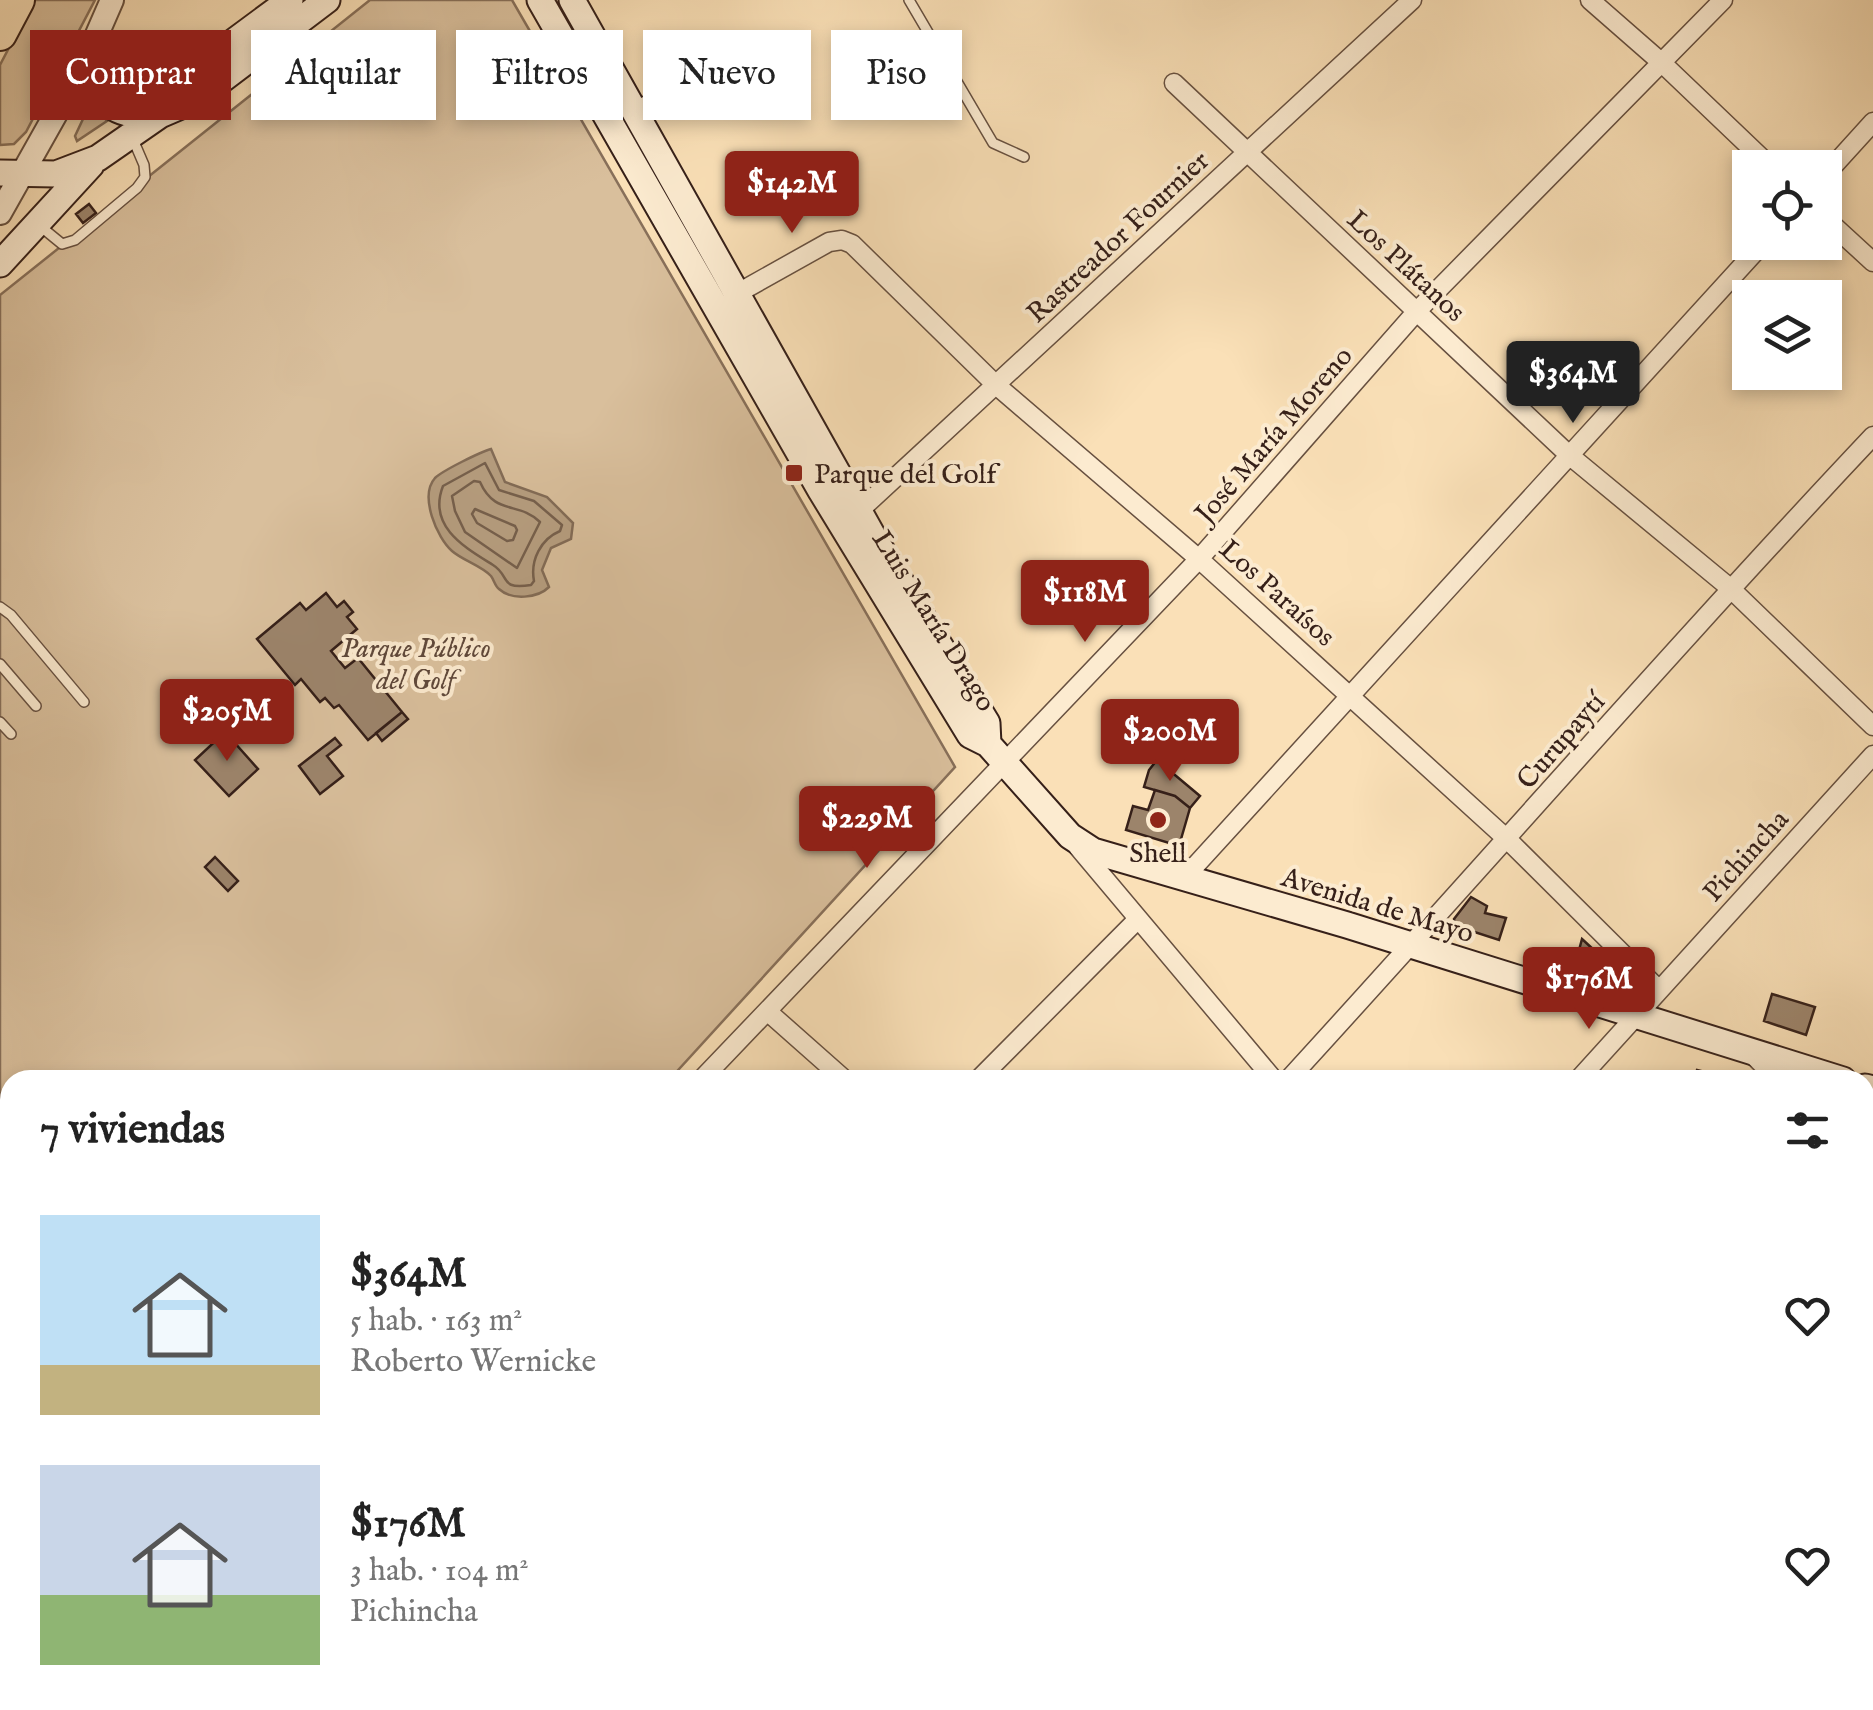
<!DOCTYPE html>
<html lang="es">
<meta charset="utf-8">
<style>
body{margin:0;font-family:"IM FELL English",serif;background:#f2f2f2;color:#222;height:100vh;display:flex;flex-direction:column;font-size:38px;white-space:nowrap}
*{box-sizing:border-box;margin:0}
p{font-size:32px;color:#767676}
.icon{flex:none;width:55px;height:55px;fill:none;stroke:currentColor;stroke-width:2;stroke-linecap:round;stroke-linejoin:round}
.map{position:relative;flex:1;overflow:hidden}
.panel{position:absolute;left:0px;top:1070px;width:1875px;height:640px;display:flex;flex-direction:column;background:#fff;border-radius:30px 30px 0 0;box-shadow:0 5px 15px #0003}
.panel>*{flex:none}
.hud{position:absolute;left:30px;top:30px;width:1000px;height:90px;display:flex;gap:20px}
.tools{position:absolute;left:1732px;top:150px;display:grid;gap:20px}
.tools a{display:grid;place-items:center;width:110px;height:110px;border-radius:0px;background:#fff;box-shadow:0 5px 15px #0003;font-size:50px}
.price{position:absolute;translate:-50% -85px;padding:0 22px;border-radius:10px;background:#8f2418;color:#fff;font-size:32px;line-height:65px;filter:drop-shadow(0 2px 5px #0008)}
.price::after{content:'';position:absolute;left:50%;top:60px;width:30px;height:22px;margin-left:-15px;background:inherit;clip-path:polygon(0 0,100% 0,50% 100%)}
.price.on{background:#222;color:#fff}
ul{padding:0;list-style:none}
li{display:flex;align-items:center;gap:30px;height:250px;padding:0 40px}
li span{display:grid;place-items:center;flex:none;width:280px;height:200px;border-radius:0px;color:#555}
li>.icon{margin-inline-start:auto}
span .icon{width:120px;height:120px;fill:#fffc;stroke-width:1}
li b{font-size:42px}
h2{display:flex;justify-content:space-between;align-items:center;height:120px;padding:0 40px;font-size:42px}
.tag{padding:0 35px;border-radius:0px;background:#fff;box-shadow:0 5px 15px #0003;font-size:35px;line-height:90px}
.tag.on{background:#8f2418;color:#fff}
.map>svg:first-child{display:block}
</style>
<div class="map">
<svg width="1873" height="1710" viewBox="0 0 1873 1710">
<rect width="100%" height="100%" fill="#fae0b7"/>
<filter id="stains"><feTurbulence type="fractalNoise" baseFrequency=".002" numOctaves="4"/><feColorMatrix values="0 0 0 0 .2 0 0 0 0 .09 0 0 0 0 .02 0 0 0 .5 -.17"/></filter>
<radialGradient id="worn" r=".72"><stop offset=".6" stop-color="#630" stop-opacity="0"/><stop offset="1" stop-color="#630" stop-opacity=".3"/></radialGradient>
<!-- green -->
<path fill="#d9bf9c" stroke="#88705a" stroke-width="2.5" d="M34,0h61l-69,132 -12,12 -14,1v-80z
M370,0h142l443,767 -286,313h-659v620h86l-10,10h-86v-1415z
M91,102l16,19 -30,20 -2,-5z"/>
<!-- water -->
<path fill="#b79f81" stroke="#836c57" stroke-width="2.5" d="M491,449l14,33 42,15 26,26 -2,16 -20,9 -9,22 7,17c-11,11 -37,14 -50,2 -4,-3 -5,-9 -8,-13 -9,-10 -29,-16 -39,-25 -15,-13 -33,-55 -17,-73 7,-7 45,-26 56,-29z"/>
<g fill="none" stroke-linecap="round" stroke-linejoin="round">
<!-- shore -->
<path stroke="#76604d" stroke-width="2.5" d="M485,463l14,27 35,11 28,24 -2,6c-19,8 -30,29 -26,50l-3,4c-33,5 -20,-9 -38,-20 -27,-17 -66,-38 -50,-79z
M474,481l6,1c15,34 39,19 60,40l-23,46 -52,-36 -10,-21 -3,-15z
M475,509l40,17 2,4 -4,10 -6,1 -30,-18 -5,-9z"/>
</g>
<!-- building -->
<path fill="#9c846b" stroke="#362019" stroke-width="2.5" d="M89,204l7,9 -13,10 -7,-9z
M326,593l11,14 7,-6 9,11 -6,5 10,12 -26,22 14,17 13,-10 44,54 -34,28 -29,-35 -5,3 -9,-10 -5,4 -19,-23 -6,6 -38,-46 43,-36 6,7z
M402,712l6,7 -26,22 -6,-8z
M225,732l33,37 -29,27 -34,-36z
M335,738l6,7 -14,11 16,20 -23,18 -21,-28z
M1157,760l43,36 -10,12 -15,-12 -31,-9 5,-17z
M1155,790l20,6 15,12 -11,38 -53,-16 7,-24 15,4z
M215,857l23,24 -10,10 -23,-24z
M1471,897l16,9 -2,7 21,5 -7,22 -43,-14 -2,-7z
M1582,939l39,36 -1,2 -45,-12z
M1772,994l43,13 -9,28 -42,-14z
M1697,1070l23,6 -1,4h-25z"/>
<g fill="none" stroke-linecap="round" stroke-linejoin="round">
<defs>
<path id="service" d="M909,0l84,143 31,14
M40,226l22,18 13,-4 62,-52 8,-11 -1,-12 -12,-28
M0,607l11,8 73,87
M0,664l36,42
M0,722l11,12"/>
<path id="minor" d="M1590,0l72,63 110,105
M1174,83l395,372 161,133 143,138
M634,112l108,-57
M1825,175l48,-53
M1825,218l48,44
M738,293l91,-51 13,-2 10,4 144,141 203,174 309,281 151,150
M859,511l553,-511
M1078,847l196,233
M1185,877l579,-635
M767,1011l78,69
M1752,1054l26,26
M701,1080l498,-521 218,-248 306,-311
M978,1080l160,-161
M1288,1080c196,-214 386,-433 585,-644
M1578,1080l295,-325
M1865,1162l8,7
M1865,1619l8,7
M942,1700l11,10
M1529,1700l11,10
M107,1710l9,-10
M711,1710l9,-10
M992,1710l9,-10
M1303,1710l9,-10"/>
<path id="tertiary" d="M0,213l85,-151 27,-62
M1865,1381l8,-9
M1579,1710l9,-10"/>
<path id="secondary" d="M540,0l281,491 149,244 18,9 82,92 23,15 254,74 496,155
M572,0l302,538 113,185 1,21
M85,62c7,41 35,57 75,53
M160,115l3,-21 127,-94
M0,173l56,1 42,-16 62,-43 35,-15 132,-100
M0,264l91,-99
M1865,1087l8,2"/>
<path id="motorway" d="M0,34l18,-34"/>
</defs>
<!-- service casing -->
<use href="#service" stroke="#675040" stroke-width="12"/>
<!-- minor casing -->
<use href="#minor" stroke="#675040" stroke-width="21"/>
<!-- tertiary casing -->
<use href="#tertiary" stroke="#675040" stroke-width="26"/>
<!-- secondary casing -->
<use href="#secondary" stroke="#362019" stroke-width="29"/>
<!-- motorway casing -->
<use href="#motorway" stroke="#362019" stroke-width="36"/>
<!-- service -->
<use href="#service" stroke="#fcebd0" stroke-width="9"/>
<!-- minor -->
<use href="#minor" stroke="#fcebd0" stroke-width="18"/>
<!-- tertiary -->
<use href="#tertiary" stroke="#fcebd0" stroke-width="22"/>
<!-- secondary -->
<use href="#secondary" stroke="#fcebd0" stroke-width="25"/>
<!-- motorway -->
<use href="#motorway" stroke="#fae0b7" stroke-width="32"/>
</g>
<!-- markers -->
<g fill="#8f2418" stroke="#fcebd0" stroke-width="4">
<rect x="784" y="463" width="20" height="20" rx="5"/>
<circle cx="1158" cy="820" r="10"/>
</g>
<g text-anchor="middle" stroke-width="8" stroke-linejoin="round" paint-order="stroke">
<!-- street labels -->
<g font-size="28" fill="#362019" stroke="#fcebd0">
<text transform="translate(1117 236) rotate(-43)" y="10">Rastreador Fournier</text>
<text transform="translate(1407 265) rotate(43)" y="10">Los Plátanos</text>
<text transform="translate(1273 434) rotate(-49)" y="10">José María Moreno</text>
<text transform="translate(1278 592) rotate(42)" y="10">Los Paraísos</text>
<text transform="translate(935 620) rotate(58)" y="10">Luis María Drago</text>
<text transform="translate(1560 740) rotate(-49)" y="10">Curupaytí</text>
<text transform="translate(1745 855) rotate(-48)" y="10">Pichincha</text>
<text transform="translate(1378 904) rotate(17)" y="10">Avenida de Mayo</text>
</g>
<!-- poi labels -->
<g font-size="28" fill="#362019" stroke="#fcebd0" text-anchor="start">
<text x="814" y="483">Parque del Golf</text>
<text x="1158" y="862" text-anchor="middle">Shell</text>
</g>
<!-- park labels -->
<g font-size="28" font-style="italic" fill="#5f483a" stroke="#fcebd0">
<text x="416" y="657">Parque Público<tspan x="416" dy="32">del Golf</tspan></text>
</g>
</g>
<rect width="100%" height="100%" filter="url(#stains)"/>
<rect width="100%" height="100%" fill="url(#worn)"/>
</svg>
<div class="tools">
<a><svg class="icon" aria-label="locate" viewBox="0 0 24 24"><circle cx="12" cy="12" r="6"/><path d="M12 2v4M12 18v4M2 12h4M18 12h4"/></svg></a>
<a><svg class="icon" aria-label="layers" viewBox="0 0 24 24"><path d="M12 4l9 5-9 5-9-5zM3 14l9 5 9-5"/></svg></a>
</div>
<b class="price" style="left:792px;top:236px">$142M</b>
<b class="price on" style="left:1573px;top:426px">$364M</b>
<b class="price" style="left:1085px;top:645px">$118M</b>
<b class="price" style="left:227px;top:764px">$205M</b>
<b class="price" style="left:1170px;top:784px">$200M</b>
<b class="price" style="left:867px;top:871px">$229M</b>
<b class="price" style="left:1589px;top:1032px">$176M</b>
<div class="hud">
<a class="tag on">Comprar</a>
<a class="tag">Alquilar</a>
<a class="tag">Filtros</a>
<a class="tag">Nuevo</a>
<a class="tag">Piso</a>
</div>
<section class="panel">
<h2>7 viviendas<svg class="icon" aria-label="filters" viewBox="0 0 24 24"><path d="M4 7h16M4 17h16"/><circle cx="9" cy="7" r="2"/><circle cx="15" cy="17" r="2"/></svg></h2>
<ul>
<li><span style="background:linear-gradient(#bfe0f5 75%,#c2b280 0)"><svg class="icon" aria-label="home" viewBox="0 0 24 24"><path d="M3 11l9-7 9 7M6 9v11h12V9"/></svg></span><div><b>$364M</b><p>5 hab. · 163 m²</p><p>Roberto Wernicke</p></div><svg class="icon" aria-label="heart" viewBox="0 0 24 24"><path d="M12 20l-8-8c-3-5 5-10 8-4 3-6 11-1 8 4z"/></svg></li>
<li><span style="background:linear-gradient(#c9d6e8 65%,#8fb573 0)"><svg class="icon" aria-label="home" viewBox="0 0 24 24"><path d="M3 11l9-7 9 7M6 9v11h12V9"/></svg></span><div><b>$176M</b><p>3 hab. · 104 m²</p><p>Pichincha</p></div><svg class="icon" aria-label="heart" viewBox="0 0 24 24"><path d="M12 20l-8-8c-3-5 5-10 8-4 3-6 11-1 8 4z"/></svg></li>
</ul>
</section>
</div>
